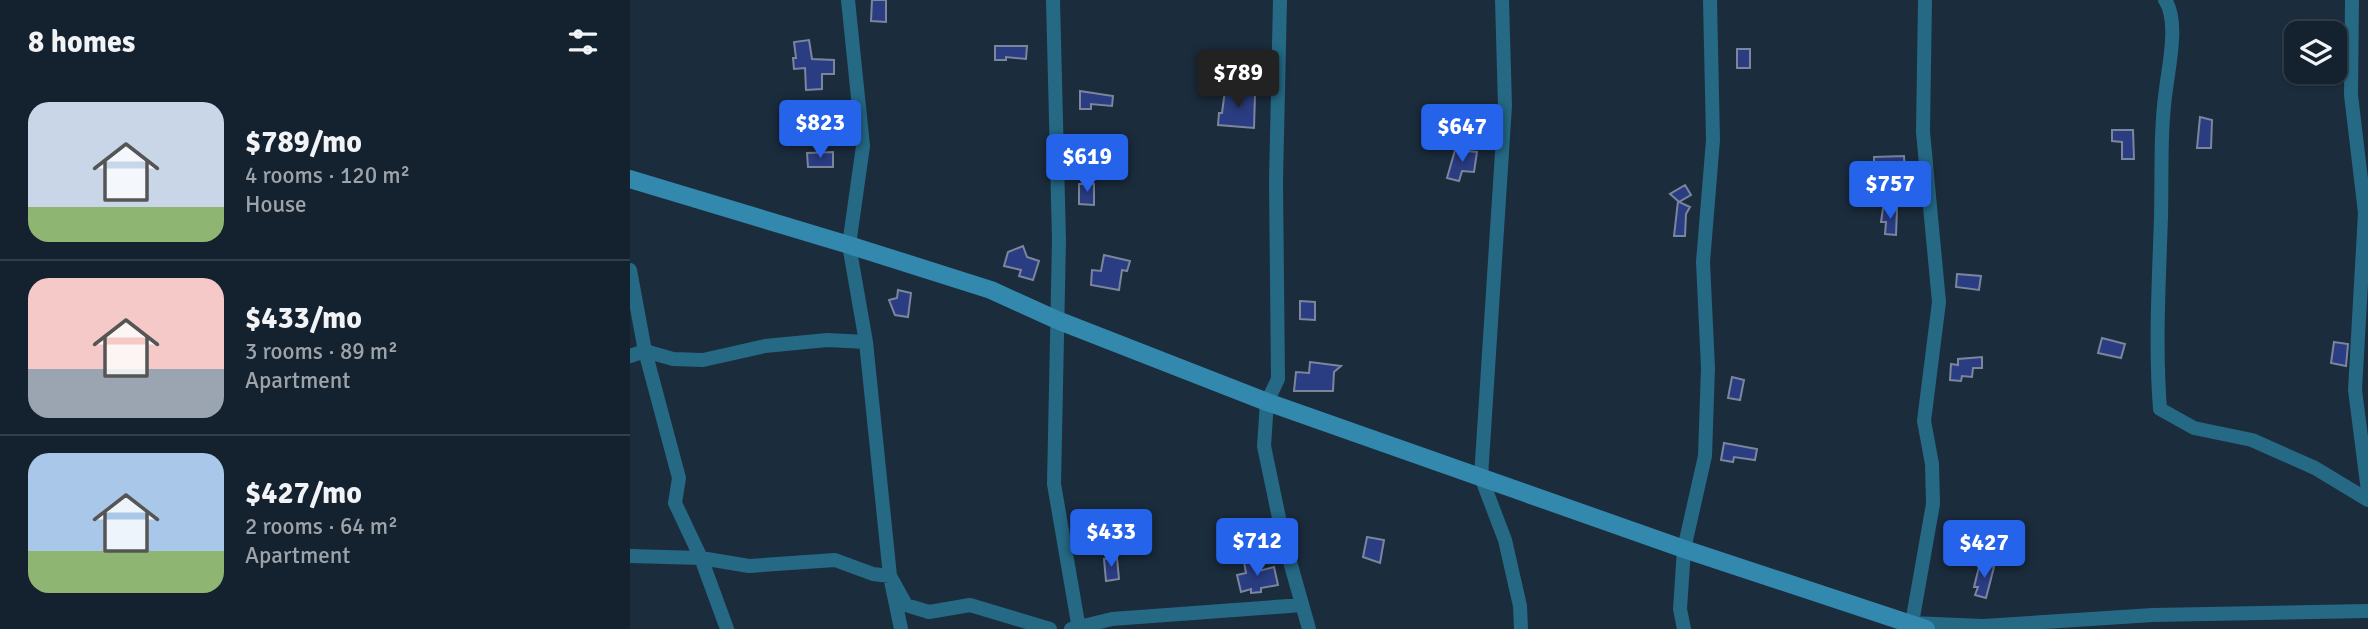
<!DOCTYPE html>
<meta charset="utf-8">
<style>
body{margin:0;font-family:Signika,sans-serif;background:#1d2936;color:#f1f3f6;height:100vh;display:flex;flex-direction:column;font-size:26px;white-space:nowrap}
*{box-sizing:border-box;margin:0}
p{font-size:23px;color:#9da3aa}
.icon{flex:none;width:38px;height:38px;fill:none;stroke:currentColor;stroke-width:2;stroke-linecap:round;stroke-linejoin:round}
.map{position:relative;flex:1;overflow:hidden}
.drawer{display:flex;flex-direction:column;background:#14212e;width:630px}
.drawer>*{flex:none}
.fabs{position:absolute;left:1654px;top:21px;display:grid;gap:14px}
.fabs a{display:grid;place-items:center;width:63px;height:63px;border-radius:14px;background:#14212e;box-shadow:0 2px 5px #0004,0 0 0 2px #333e4a;font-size:35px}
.price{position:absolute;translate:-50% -60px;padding:0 16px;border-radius:7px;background:#2563eb;color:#fff;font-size:23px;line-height:46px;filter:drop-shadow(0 2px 4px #0008)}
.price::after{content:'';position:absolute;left:50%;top:42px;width:21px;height:16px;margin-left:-10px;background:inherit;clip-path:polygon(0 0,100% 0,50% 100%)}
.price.active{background:#222;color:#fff}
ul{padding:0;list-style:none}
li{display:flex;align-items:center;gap:21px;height:175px;padding:0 28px}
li+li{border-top:2px solid #333e4a}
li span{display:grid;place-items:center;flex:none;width:196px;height:140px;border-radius:21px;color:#555}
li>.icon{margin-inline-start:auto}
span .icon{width:84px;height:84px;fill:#fffc;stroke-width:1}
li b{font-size:30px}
h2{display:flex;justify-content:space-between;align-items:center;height:84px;padding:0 28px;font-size:30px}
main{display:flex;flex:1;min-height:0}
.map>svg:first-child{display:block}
</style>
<main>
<section class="drawer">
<h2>8 homes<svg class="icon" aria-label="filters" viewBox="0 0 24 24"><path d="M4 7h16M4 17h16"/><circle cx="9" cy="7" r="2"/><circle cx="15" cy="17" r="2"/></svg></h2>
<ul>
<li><span style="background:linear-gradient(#c9d6e8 75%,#8fb573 0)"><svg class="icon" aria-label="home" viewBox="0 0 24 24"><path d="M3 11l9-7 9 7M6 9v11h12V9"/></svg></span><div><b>$789/mo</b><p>4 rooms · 120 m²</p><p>House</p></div></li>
<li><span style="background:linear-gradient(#f6c9c9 65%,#9aa5b1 0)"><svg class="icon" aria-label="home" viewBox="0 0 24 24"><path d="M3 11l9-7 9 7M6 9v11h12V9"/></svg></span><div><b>$433/mo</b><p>3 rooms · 89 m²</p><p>Apartment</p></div></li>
<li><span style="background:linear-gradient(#a9c7e8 70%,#8fb573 0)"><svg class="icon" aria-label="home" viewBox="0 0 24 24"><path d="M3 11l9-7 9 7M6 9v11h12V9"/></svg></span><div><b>$427/mo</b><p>2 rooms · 64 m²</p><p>Apartment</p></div></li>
</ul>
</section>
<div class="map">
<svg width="1738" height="629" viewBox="0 0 1738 629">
<rect width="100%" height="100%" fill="#1b2c3d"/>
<!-- building -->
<path fill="#2a3d82" stroke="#7b859c" stroke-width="2" d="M242,0h14v22l-15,-1z
M179,40l3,19 22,1v14h-12v15l-16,1 -1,-22 -11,1 -1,-11h3l-2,-16z
M365,46h32l-1,13 -20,-2v3h-11z
M1107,49h13v19h-13z
M595,90l30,4 -1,34 -36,-3 1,-12h3z
M450,91l33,5 -1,10 -21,-2v5h-11z
M1570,117l12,3 -1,28h-14z
M1482,130h21l1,29h-12v-17l-10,-1z
M825,150l22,2 -3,20 -12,-1 -3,10 -12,-3z
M203,152v15h-25l-1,-14z
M1274,156l1,16h-10v-5l-21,1v-11z
M449,184h15v21l-15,-1z
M1055,185l6,10 -12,7 11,5 -4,7 -1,22h-11l4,-35 -8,-7z
M1253,208l14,1 -1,26 -11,-1 1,-12h-5z
M393,246l4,11 12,4 -6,19 -14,-4 2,-6 -17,-4 4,-14z
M474,255l26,6 -3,10 -5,-1 -3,20 -28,-5 1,-15 9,1z
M1327,274l24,2 -2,14 -23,-3z
M268,290l13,3 -3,24 -13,-2 -6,-15 8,-2z
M670,301l15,1v18l-15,-1z
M1472,338l23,6 -4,14 -23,-5z
M1704,342l14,2 -2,22 -15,-3z
M1352,357v11h-9l-1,9 -10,-1 -1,5 -11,-1 1,-16 7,1v-6z
M680,362l31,4 -7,6 -1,19h-39l2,-19 13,1z
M1102,377l12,3 -4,20 -12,-2z
M1094,443l33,6 -2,11 -21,-3 -1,5 -12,-2z
M737,537l17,3 -4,23 -17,-6z
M487,558l2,21 -13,2 -2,-22z
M627,559l2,12 15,-4 4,18 -17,3v4l-10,1v-4l-10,3 -4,-17 9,-2 -2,-11z
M1350,563l14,4 -8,31 -11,-3 3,-8h-4z"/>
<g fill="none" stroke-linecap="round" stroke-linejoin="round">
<!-- street -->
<path stroke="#256985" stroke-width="14" d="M218,0l15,146 -14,99 17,97 24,234 11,53
M423,0l6,240 -5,244 25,145
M650,0l-4,180 2,199 -11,23 -3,44 19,91 26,92
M872,0l3,106 -24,371 24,63 15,66 1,23
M1295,0l-2,132 16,170 -15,119 8,43 1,40 -21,119 71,3 170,-11 215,-4
M1535,0c14,20 4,65 1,89 -6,41 -4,86 -5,128 -2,64 -6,128 -1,192l34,19 58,12 63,28 53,32
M1722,0l-1,95 14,118 -10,177 13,101
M0,270l15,81 34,127 -4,25 26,55 26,71
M0,356l15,-5 28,8 30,1 62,-14 62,-6 39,2
M0,556l71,2 48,8 86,-6 38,14 17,2 16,29 23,7 41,-7 80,24
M441,629l41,-10 190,-14
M1054,629l-4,-20 4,-60 21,-93 3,-88 -5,-106 10,-122 -3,-140"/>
<!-- secondary -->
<path stroke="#3389ad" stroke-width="18" d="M0,179l219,66 142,45 66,30 210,82 417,147 242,80"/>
</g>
</svg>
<div class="fabs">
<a><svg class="icon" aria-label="layers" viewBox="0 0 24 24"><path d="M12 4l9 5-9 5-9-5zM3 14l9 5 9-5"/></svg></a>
</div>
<b class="price active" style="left:608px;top:110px">$789</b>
<b class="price" style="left:190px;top:160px">$823</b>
<b class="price" style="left:832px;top:164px">$647</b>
<b class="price" style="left:457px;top:194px">$619</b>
<b class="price" style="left:1260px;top:221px">$757</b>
<b class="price" style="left:481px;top:569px">$433</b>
<b class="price" style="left:627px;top:578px">$712</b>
<b class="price" style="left:1354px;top:580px">$427</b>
</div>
</main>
